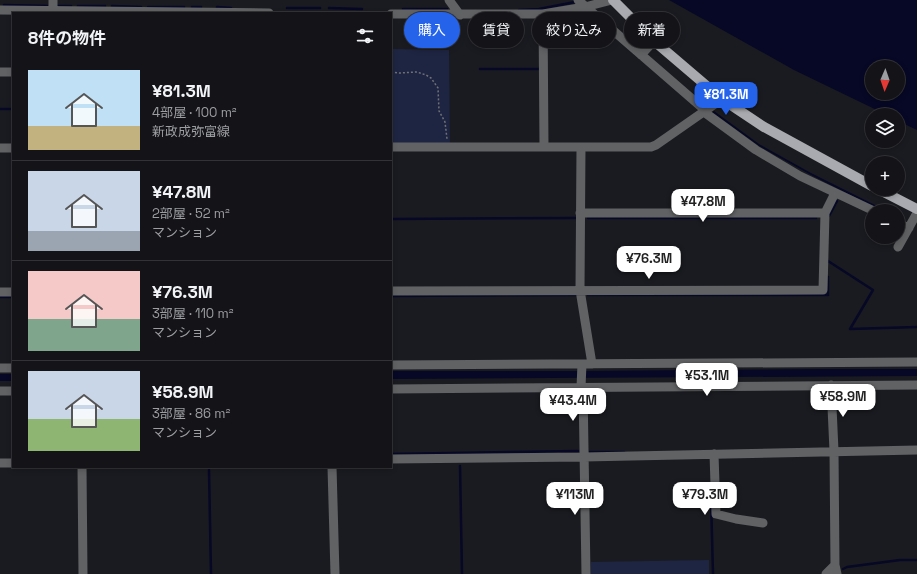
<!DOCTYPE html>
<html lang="ja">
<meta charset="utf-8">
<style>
body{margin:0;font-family:"Space Grotesk","Noto Sans JP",sans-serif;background:#212125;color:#f1f3f6;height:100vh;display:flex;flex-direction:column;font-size:15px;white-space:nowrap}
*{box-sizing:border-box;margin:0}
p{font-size:13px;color:#9d9ea2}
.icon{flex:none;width:22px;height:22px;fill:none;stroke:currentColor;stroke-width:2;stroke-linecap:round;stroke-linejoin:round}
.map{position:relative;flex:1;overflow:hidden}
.panel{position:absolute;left:12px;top:12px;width:380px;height:456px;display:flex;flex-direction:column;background:#141418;border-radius:0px;box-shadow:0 2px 6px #0003,0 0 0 1px #333337}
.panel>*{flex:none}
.guide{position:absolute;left:404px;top:12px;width:380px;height:36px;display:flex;gap:8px}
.needle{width:26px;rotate:182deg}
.tools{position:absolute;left:865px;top:60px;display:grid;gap:8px}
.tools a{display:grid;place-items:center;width:40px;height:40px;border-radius:50%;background:#141418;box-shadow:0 2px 6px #0003,0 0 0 1px #333337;font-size:20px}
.price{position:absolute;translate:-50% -34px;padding:0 9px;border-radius:8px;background:#fff;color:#222;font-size:13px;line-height:26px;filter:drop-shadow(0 1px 2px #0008)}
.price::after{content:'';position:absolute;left:50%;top:24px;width:12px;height:9px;margin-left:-6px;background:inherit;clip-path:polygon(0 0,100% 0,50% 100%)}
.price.active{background:#2563eb;color:#fff}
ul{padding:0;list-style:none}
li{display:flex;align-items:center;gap:12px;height:100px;padding:0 16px}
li+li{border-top:1px solid #333337}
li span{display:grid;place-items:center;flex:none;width:112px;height:80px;border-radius:0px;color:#555}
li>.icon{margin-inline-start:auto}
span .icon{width:48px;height:48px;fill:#fffc;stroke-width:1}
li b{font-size:17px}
h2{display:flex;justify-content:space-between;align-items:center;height:48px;padding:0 16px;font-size:17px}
.tag{padding:0 14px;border-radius:18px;background:#141418;box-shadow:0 2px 6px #0003,0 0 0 1px #333337;font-size:14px;line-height:36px}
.tag.active{background:#2563eb;color:#fff}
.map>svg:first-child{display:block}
</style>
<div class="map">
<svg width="917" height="574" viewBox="0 0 917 574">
<rect width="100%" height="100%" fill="#1a1b20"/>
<!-- park -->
<path fill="#1e2542" d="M391,49l58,1 1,93h-59z
M709,560v14h-118v-12z"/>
<!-- water -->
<path fill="#060825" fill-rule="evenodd" d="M669,0h248v130l-19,-9v-6h-11l-93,-45zM872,67h26v26h-26z
M714,111l45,33 52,29 76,38h-5l-71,-36 -52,-29 -47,-34z
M833,369h84v7l-526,3v-8h185z
M0,374h13v7h-13z"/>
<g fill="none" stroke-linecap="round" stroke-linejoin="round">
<!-- stream -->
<path stroke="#060825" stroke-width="2.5" d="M4,5l43,1
M58,6h13
M78,6h27
M112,6l29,1
M148,7h36
M192,7h9
M217,7l14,1
M287,8h33
M329,8l33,1
M403,9h44
M519,10l20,-1 36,-7
M480,69h60v-2
M0,109h13
M829,216l8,-15
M588,218h228
M391,219l185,-1
M828,261l45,29 -23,39 67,-2
M588,295h240v-18
M391,296l186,-1
M0,297h13
M590,452h34
M391,454l187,-3
M460,466l2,108
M209,470l2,104
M711,499l2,75
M843,569l4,-2 53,-7h17"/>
<!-- path -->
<path stroke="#707175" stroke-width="1.5" stroke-dasharray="2 2" stroke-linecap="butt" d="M391,72l8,1 18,-1 9,3 5,3 7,10 1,23 6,11 2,17"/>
<!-- minor -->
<path stroke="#616264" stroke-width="9" d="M53,0v11
M449,0l11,15
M578,0l128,111
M0,10l269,3
M391,14h152l42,-7 27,-7
M543,14l1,133
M641,55l13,-14
M0,72h13
M704,112l52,38 44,26 74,35
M391,147h260l5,-2 66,-46
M581,147l-1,143 12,74
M0,148h13
M580,213h245
M898,223l11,5
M898,247l19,-34
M391,291l432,-1 2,-77 10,-20
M0,292h13
M391,365l526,-3
M0,368h13
M831,385l3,66 1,114 2,9
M581,387l1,-23
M583,387l3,187
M391,389l526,-4
M0,391h13
M714,454l2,60 20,5 27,4
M391,459l193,-2 333,-7
M0,463h13
M82,467l1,107
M332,467l3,107
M826,574l9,-9"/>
<!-- major -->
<path stroke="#a8aaaf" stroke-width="10" d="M613,0l41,41 68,58 42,28 108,59
M878,189l39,20"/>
</g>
</svg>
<div class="tools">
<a><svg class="needle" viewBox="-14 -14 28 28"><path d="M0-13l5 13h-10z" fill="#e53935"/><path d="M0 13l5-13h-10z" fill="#9d9ea2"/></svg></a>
<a><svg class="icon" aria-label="layers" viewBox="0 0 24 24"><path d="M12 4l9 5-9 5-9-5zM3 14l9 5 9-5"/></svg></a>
<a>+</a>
<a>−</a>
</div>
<b class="price active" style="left:726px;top:116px">¥81.3M</b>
<b class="price" style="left:703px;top:223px">¥47.8M</b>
<b class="price" style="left:649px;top:280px">¥76.3M</b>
<b class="price" style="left:707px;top:397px">¥53.1M</b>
<b class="price" style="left:843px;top:418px">¥58.9M</b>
<b class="price" style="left:573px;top:422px">¥43.4M</b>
<b class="price" style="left:575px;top:516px">¥113M</b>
<b class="price" style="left:705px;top:516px">¥79.3M</b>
<div class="guide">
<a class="tag active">購入</a>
<a class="tag">賃貸</a>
<a class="tag">絞り込み</a>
<a class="tag">新着</a>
</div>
<section class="panel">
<h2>8件の物件<svg class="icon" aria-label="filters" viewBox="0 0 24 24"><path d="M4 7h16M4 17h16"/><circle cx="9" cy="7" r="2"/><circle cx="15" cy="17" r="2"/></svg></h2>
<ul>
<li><span style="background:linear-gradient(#bfe0f5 70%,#c2b280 0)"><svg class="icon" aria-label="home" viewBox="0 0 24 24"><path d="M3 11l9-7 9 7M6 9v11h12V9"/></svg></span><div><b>¥81.3M</b><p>4部屋 · 100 m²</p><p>新政成弥富線</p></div></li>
<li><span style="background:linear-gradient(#c9d6e8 75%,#9aa5b1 0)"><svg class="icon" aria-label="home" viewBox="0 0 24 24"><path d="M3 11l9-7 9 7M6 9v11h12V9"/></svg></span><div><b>¥47.8M</b><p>2部屋 · 52 m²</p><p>マンション</p></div></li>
<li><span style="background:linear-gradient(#f6c9c9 60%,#7fa58c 0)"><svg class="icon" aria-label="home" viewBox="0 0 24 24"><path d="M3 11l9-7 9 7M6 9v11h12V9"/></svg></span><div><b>¥76.3M</b><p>3部屋 · 110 m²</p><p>マンション</p></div></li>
<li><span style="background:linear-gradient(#c9d6e8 60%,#8fb573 0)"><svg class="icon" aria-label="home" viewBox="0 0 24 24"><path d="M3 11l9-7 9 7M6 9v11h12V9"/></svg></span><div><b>¥58.9M</b><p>3部屋 · 86 m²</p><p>マンション</p></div></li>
</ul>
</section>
</div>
